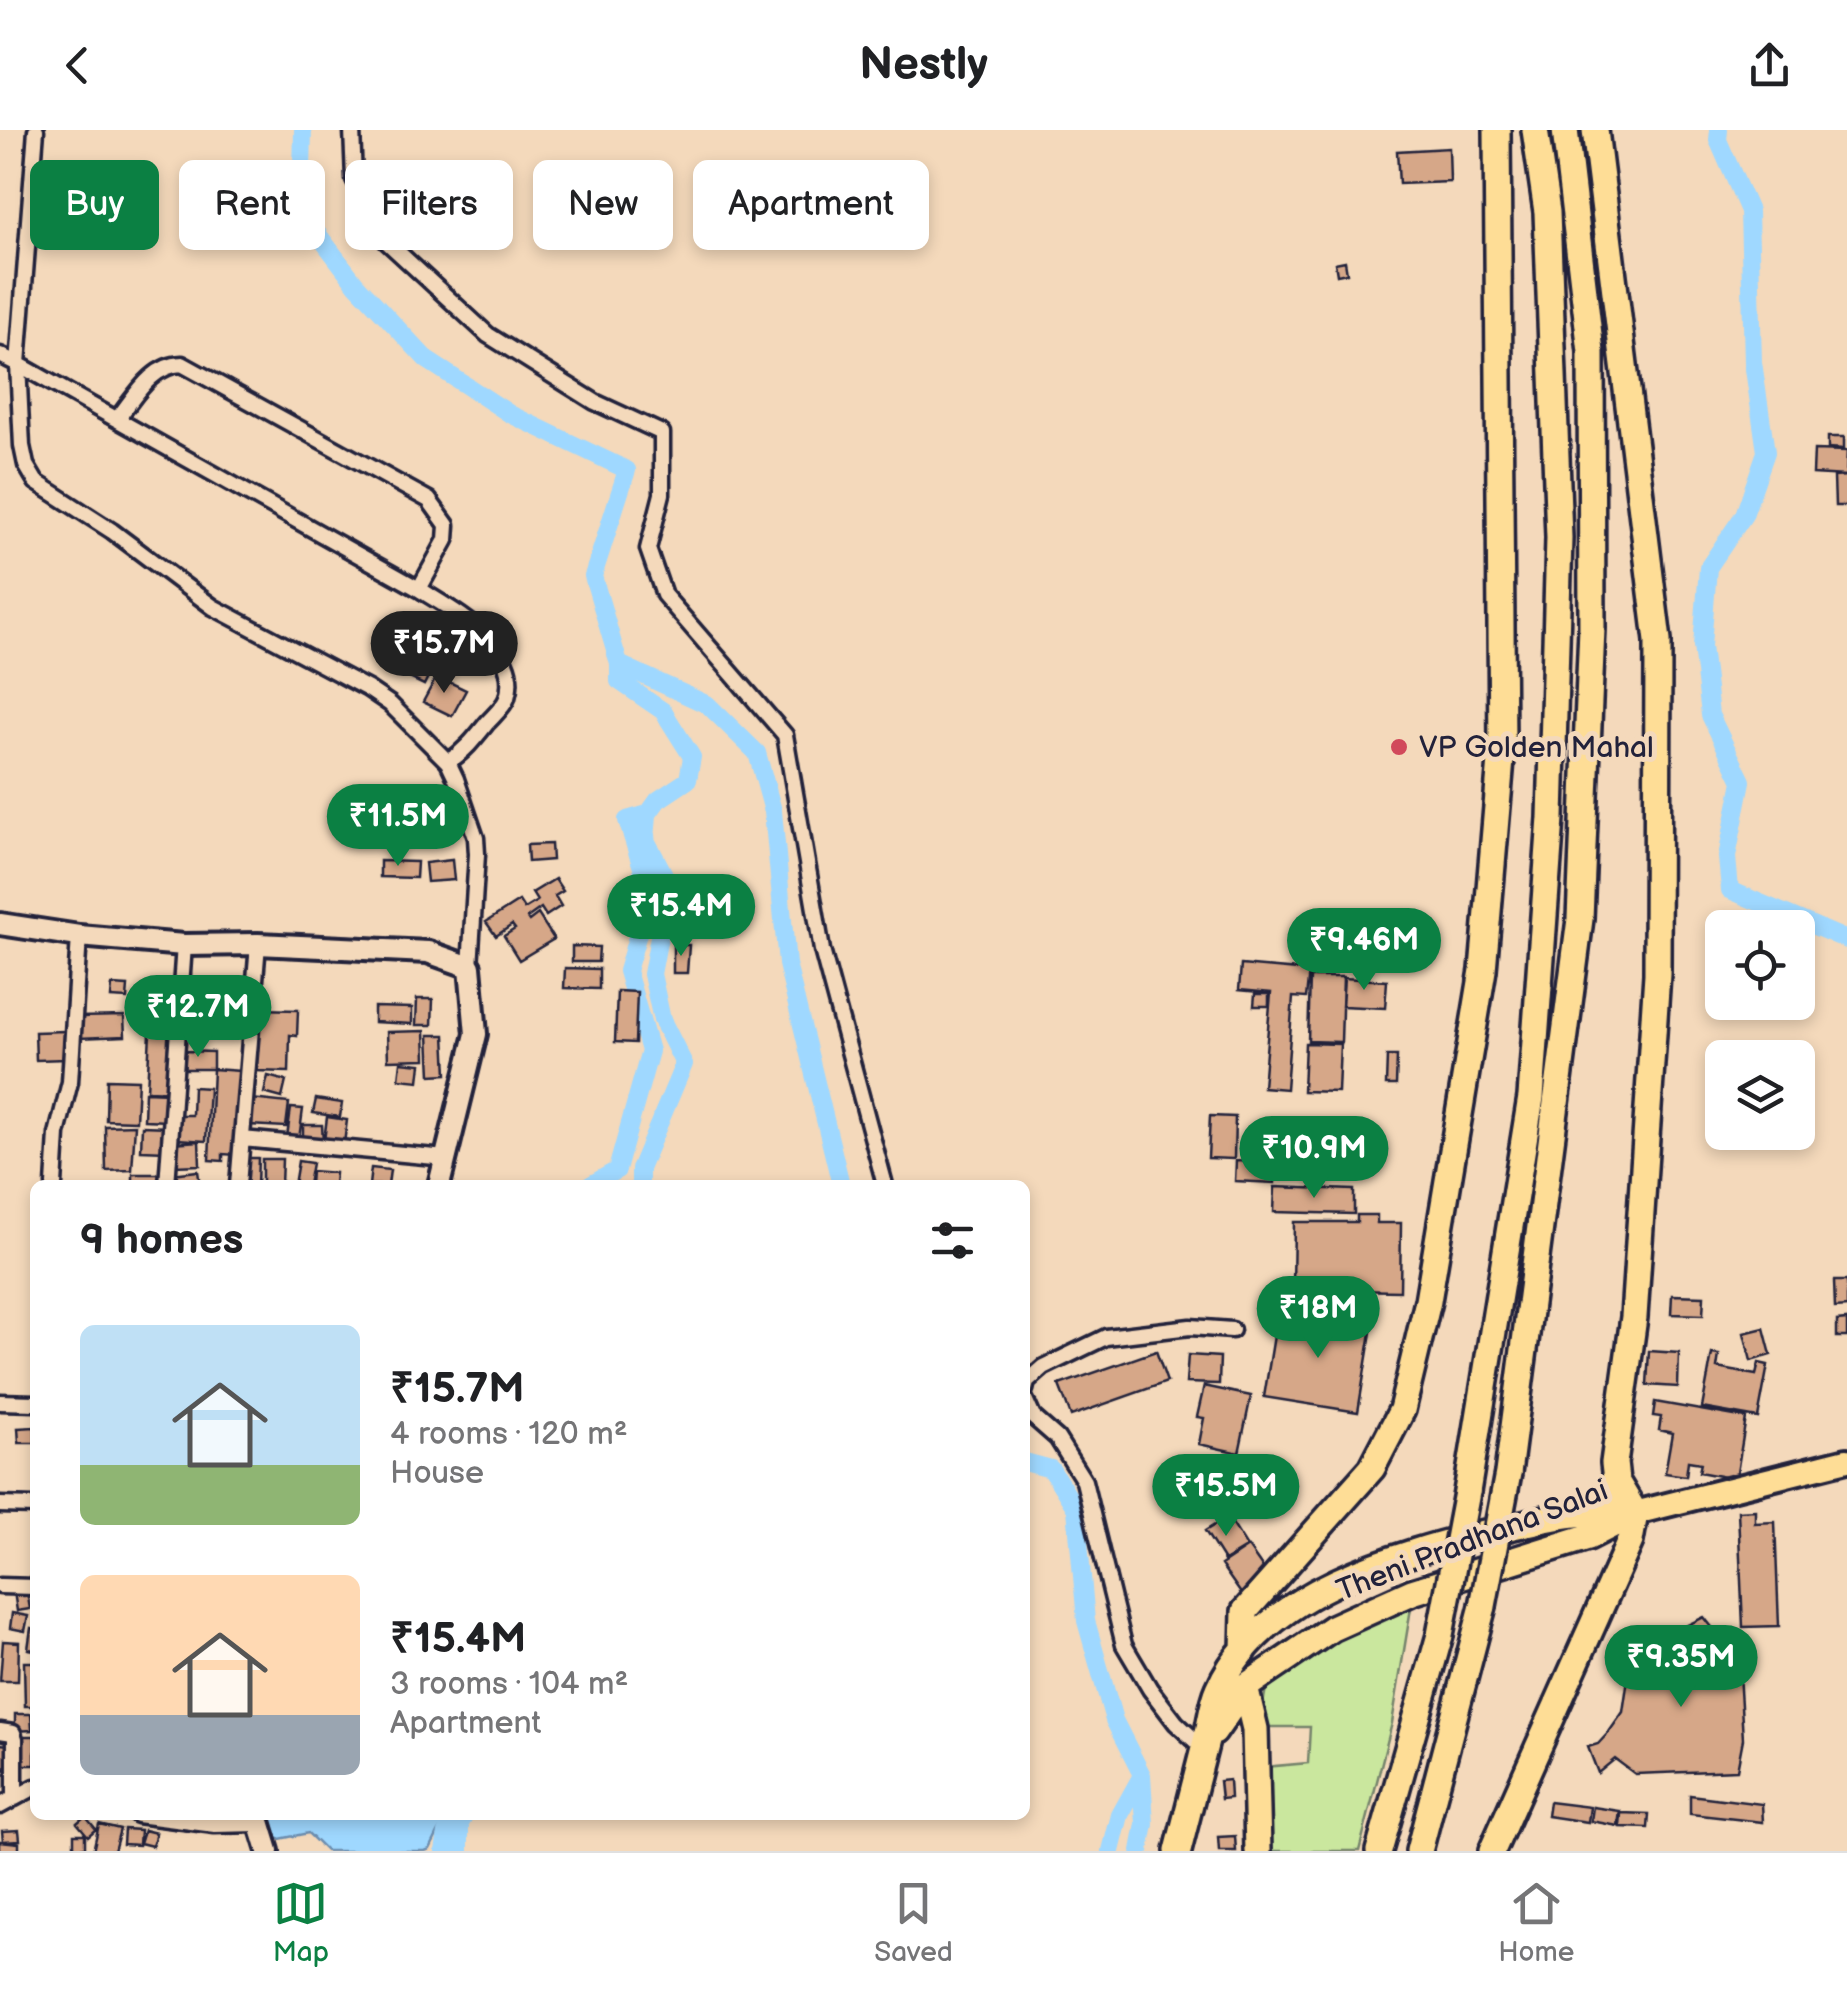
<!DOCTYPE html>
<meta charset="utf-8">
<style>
body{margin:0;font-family:"Balsamiq Sans",sans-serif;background:#f6f6f6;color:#202124;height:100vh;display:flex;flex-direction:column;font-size:38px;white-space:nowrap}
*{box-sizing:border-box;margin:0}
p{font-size:32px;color:#757577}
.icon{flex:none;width:55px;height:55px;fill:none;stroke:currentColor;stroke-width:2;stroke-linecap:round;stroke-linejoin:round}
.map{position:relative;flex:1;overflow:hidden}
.side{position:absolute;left:30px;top:1050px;width:1000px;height:640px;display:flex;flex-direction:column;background:#fff;border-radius:15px;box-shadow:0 5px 15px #0003}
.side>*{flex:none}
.guide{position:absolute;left:30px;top:30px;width:1000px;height:90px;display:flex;gap:20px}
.tools{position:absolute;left:1705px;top:780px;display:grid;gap:20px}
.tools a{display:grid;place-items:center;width:110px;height:110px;border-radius:15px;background:#fff;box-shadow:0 5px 15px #0003;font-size:50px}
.price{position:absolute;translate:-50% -85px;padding:0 22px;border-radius:35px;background:#0b8043;color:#fff;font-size:32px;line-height:65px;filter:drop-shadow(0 2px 5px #0008)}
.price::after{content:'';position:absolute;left:50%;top:60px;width:30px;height:22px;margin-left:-15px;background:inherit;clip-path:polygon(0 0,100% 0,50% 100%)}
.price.selected{background:#222;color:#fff}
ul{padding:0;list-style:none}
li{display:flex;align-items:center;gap:30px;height:250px;padding:0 50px}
li span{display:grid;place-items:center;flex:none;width:280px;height:200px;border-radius:15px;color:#555}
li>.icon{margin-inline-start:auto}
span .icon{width:120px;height:120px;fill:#fffc;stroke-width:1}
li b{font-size:42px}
h2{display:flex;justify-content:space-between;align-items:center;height:120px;padding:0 50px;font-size:42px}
.pill{padding:0 35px;border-radius:15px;background:#fff;box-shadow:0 5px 15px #0003;font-size:35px;line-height:90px}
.pill.selected{background:#0b8043;color:#fff}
header{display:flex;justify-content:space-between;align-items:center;height:130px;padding:0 50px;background:#fff;font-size:45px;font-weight:700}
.tab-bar{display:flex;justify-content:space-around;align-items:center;height:140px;border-top:2px solid #e0e0e0;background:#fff;font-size:28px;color:#757577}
.tab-bar a{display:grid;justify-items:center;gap:5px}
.tab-bar .selected{color:#0b8043}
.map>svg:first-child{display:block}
</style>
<header><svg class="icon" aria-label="back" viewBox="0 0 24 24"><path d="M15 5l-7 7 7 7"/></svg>Nestly<svg class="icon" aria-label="share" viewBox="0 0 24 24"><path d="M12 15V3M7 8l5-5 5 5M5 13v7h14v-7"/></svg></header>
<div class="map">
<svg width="1847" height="1721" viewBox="0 0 1847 1721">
<rect width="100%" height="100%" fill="#f4d9bb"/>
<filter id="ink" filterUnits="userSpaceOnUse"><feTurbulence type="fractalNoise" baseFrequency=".01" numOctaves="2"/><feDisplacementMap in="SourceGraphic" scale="20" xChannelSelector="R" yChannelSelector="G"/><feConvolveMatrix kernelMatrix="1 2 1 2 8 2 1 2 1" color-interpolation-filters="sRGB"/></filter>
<g filter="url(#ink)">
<!-- green -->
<path fill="#cae79e" stroke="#76846c" stroke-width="2.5" d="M1412,1472l-20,121 -33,128h-89l-6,-84 44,-4 2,-36h-51l7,-39 68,-52z"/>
<!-- water -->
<path fill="#9fd8ff" stroke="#6d8fb1" stroke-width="2.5" d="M270,1685h177l-17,34 -5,2h-99l-18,-18 -33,7z"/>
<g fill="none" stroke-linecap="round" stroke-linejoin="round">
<!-- canal -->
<path stroke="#9fd8ff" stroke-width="18" d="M303,0l-2,82 55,72 71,76 83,54 117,56 -34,106 26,88 89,41 49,48 16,58 14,153 54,221
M1719,0l-1,10 31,71 4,151 13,90 -22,63 -36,53 -6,78 8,69 32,66 -15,76 3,33 117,50
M619,534v17l44,30 29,46 -4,23 -30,20 -10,14 -2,26 23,44 -17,90 10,46 22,44 -44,105v16
M590,1055l27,-15 33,-119 -23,-80 23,-78 -23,-73 21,-6
M1025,1332l26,7 25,40 10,112 28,99 28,55 3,49 -5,27
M444,1721l6,-36
M460,1721v-27l5,-9
M1111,1721l9,-36 22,-40"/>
</g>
<!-- building -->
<path fill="#d6a788" stroke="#22223b" stroke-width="2.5" d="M1449,18l1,34 -51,2 -2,-33z
M1345,131l2,12 -10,2 -2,-12z
M1828,307h16v12l-16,-1z
M1814,320l33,1 -1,25 -33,-2z
M1847,346v30h-12l-1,-29z
M412,527l21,10 -9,18 -21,-10z
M437,546l29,14 -14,26 -29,-14z
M434,657l5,15 -10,4 -6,-16z
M425,671l4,28 -14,2 -4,-28z
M386,682h19l1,19 -20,1z
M551,714l1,16 -24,2 -1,-17z
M452,730l2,20 -27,2 -2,-19z
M380,731l37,1 -1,16 -36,-1z
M555,749l8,12 -8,5 6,10 -15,10 -5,-8 -14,10 2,3 9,-7 16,25 -35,21 -15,-24 11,-7 -3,-4 -16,11 -10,-14 33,-21 5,8 13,-8 -5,-8z
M673,815h16l-2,28h-14z
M572,816l27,1 -1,15h-26z
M1241,835l68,6 -3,27 -13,-1 -7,92 -23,-2 8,-94 -32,-3z
M565,838l34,1v20l-35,-1z
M1310,847h33l-2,65 -33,-1z
M1344,848l43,3 -2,27 -43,-2z
M112,855l16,1 -1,13 -16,-1z
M617,861l20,1 -2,51 -20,-1z
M1255,864h14v12h-15z
M417,869h16l-1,26h-16z
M142,871l1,16 -10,1v-16z
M374,877l38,1v16l-38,-2z
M257,879l41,1 -1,26 -7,-1 -1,37 -34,-1z
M146,881l19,1 -1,16 -19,-1z
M124,886l1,20 -46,2 -1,-21z
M65,901l1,28 -30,1 -1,-28z
M425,901l1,28 -38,1 -1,-28z
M150,903l24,1 -2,57 -25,-1z
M429,905h16l2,39 -16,1z
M1305,913l35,1 -2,48 -35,-1z
M183,921l30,1v17h-30z
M1387,926h10l-1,29h-10z
M401,932l20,2 -2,17 -20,-2z
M213,939l27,2 -4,84 -13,-1v7l-14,-1z
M268,946l18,5 -4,17 -18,-5z
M107,949l31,1 -2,41 -30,-1z
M193,957l16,1 -3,53 -29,-2 1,-24h14z
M145,962l24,1 -1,28 -24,-1z
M251,969l38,4 -3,24 -37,-2z
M316,969l26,4 -2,14 -27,-4z
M291,978l12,1 -4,30 -12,-2z
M1210,986l25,1 -1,42 -26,-1z
M327,987l20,3 -3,24 -20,-3z
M1305,991l68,9 -5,35 -68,-9z
M135,995l-3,45 -26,1 -1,-45z
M303,995h19l1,17 -20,1z
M142,996l26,1 -2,24 -25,-1z
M1252,1009l25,1 -2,43 -40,-2 1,-20 15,1z
M199,1011l1,24 -26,1 -1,-23z
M243,1028h15l-1,27h-15z
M262,1029h20l-1,26h-19z
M298,1031l14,2 -4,22h-14z
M371,1038l19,2 -2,15h-19z
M198,1041l2,14h-28l-1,-11z
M311,1041l24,2 -1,12h-24z
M133,1044h30v11h-30z
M1275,1057l79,3v24l-80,-2z
M1357,1085h20v8h24l-1,68 -107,-2 1,-67h63z
M1834,1151h13v26l-12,1z
M1672,1165l32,1 -1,19 -32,-1z
M1278,1181l94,15 -14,86 -94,-15z
M1847,1190v17h-10v-16z
M1764,1198l7,27 -20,6 -7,-28z
M1156,1221l11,31 -96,34 -12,-31z
M1649,1221l30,2 -1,34 -31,-2z
M1712,1224l7,1 -2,13 39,7 3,-12 9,2 -10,53 -56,-10z
M1188,1225l32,2 -1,27 -33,-1z
M1204,1256l47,10 -12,57 -40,-9 5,-26 -7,-1z
M1655,1272l91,16 -10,61 -37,-7 2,-9 -13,-2 -2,15 -21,-3 7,-40 -13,-3 2,-13 -8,-1z
M35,1297v16h-16l-1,-15z
M1755,1380v13l20,-1 4,104 -36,1 -5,-116z
M1228,1387l19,30 -23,14 -19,-30z
M1248,1417l21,30 -27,18 -21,-30z
M27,1461l3,18 -13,2 -3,-19z
M12,1483l16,3 -3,15 -15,-3z
M1704,1487l22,28 6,-10 14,13 -1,20 -6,5 4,66 -6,31 -102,4 -20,-15 -17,14 -10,-26 10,-3 11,-12 14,-20 6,-40 16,-12 18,5h19l-7,-34z
M31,1498l4,1v21l-7,-1z
M3,1511l16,1 -1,39h-18z
M24,1532h11v44h-10z
M15,1584h16l1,16 -17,1z
M19,1606h16v29h-16z
M0,1614l9,1 -1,24h-8z
M1229,1650l1,18 -9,1 -2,-18z
M1690,1665l72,9 1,18 -73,-8z
M1549,1672l41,5 -2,15 -41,-6z
M1593,1677l27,4 -2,15 -27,-5z
M1621,1683l28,1 -1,14 -28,-1z
M85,1686l11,13 -8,7 -11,-13z
M99,1694l21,5 -6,22h-21z
M124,1699l16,1 -1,15 -16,-1z
M19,1700l1,10 -17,1 -1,-10z
M144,1700l12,3 -4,13 -12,-3z
M74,1704h11v14l-11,-1z
M1235,1706l1,15h-17l-1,-14z
M0,1711l19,2v8h-19z"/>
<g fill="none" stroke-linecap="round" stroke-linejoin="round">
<defs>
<path id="street" d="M36,0l-18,234 401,225c34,22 104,57 88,109 -3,9 -14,18 -20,25 -12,15 -22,28 -39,39
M352,0l2,49 32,62 102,94 107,67 67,31v61l-14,55 16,46 121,140 37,215 63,235
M0,225l18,9 4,82 4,19 10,17 76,49 101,76 155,82 22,15 58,58 8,17 20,59 1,16 -7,113
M117,289c18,-22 34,-54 65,-55l247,136 18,25 -1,15 -27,49
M242,1009l204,19
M54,1055l3,-51 13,-52 9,-146
M167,1055l17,-240
M238,1055l20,-241
M1025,1260l2,-8 17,-15 62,-30 84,-10 42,3
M1025,1269l8,18 24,21 27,43 40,164 26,44 26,34 28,26
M0,1272l35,1
M0,1375l35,1
M0,1456l35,1
M0,1601l13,2 2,6v59
M0,1676l35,-19
M137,1685l78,10 43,-1"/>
<path id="secondary" d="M0,794l79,12 105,9 74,-1 170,8 42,15 6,67 -37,151
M257,1685l11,36"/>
<path id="primary" d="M1635,1383l212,-53"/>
<path id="highway" d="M1508,1343l72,-554 12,-291 -1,-276 -26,-222
M1467,1362l64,-395 20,-279 8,-280 -12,-326 -12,-82
M1244,1520l1,-39 127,-143 30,-58 26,-109 55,-331 19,-222 -5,-618
M1245,1557l10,42 3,122
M1214,1602l31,-45 87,-59 80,-36 176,-55 47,-24
M1178,1721c10,-39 20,-79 30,-118 3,-14 5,-31 11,-44 43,-98 180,-135 274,-158 50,-12 90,-23 142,-18
M1379,1721l61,-216
M1419,1721l64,-245
M1492,1721l138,-310 5,-28 -19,-32 -2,-18 20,-146 23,-343 1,-333 -63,-511"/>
</defs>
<!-- street casing -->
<use href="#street" stroke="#22223b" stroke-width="21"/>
<!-- secondary casing -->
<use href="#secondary" stroke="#22223b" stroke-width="28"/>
<!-- primary casing -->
<use href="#primary" stroke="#22223b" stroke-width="30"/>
<!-- highway casing -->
<use href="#highway" stroke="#22223b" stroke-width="32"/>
<!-- street -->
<use href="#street" stroke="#f4d9bb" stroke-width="14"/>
<!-- secondary -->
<use href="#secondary" stroke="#f4d9bb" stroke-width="20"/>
<!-- primary -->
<use href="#primary" stroke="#fedd96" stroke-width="22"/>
<!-- highway -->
<use href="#highway" stroke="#fedd96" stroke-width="25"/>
<defs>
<path id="highway-bridge" d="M1483,1476l25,-133
M1440,1505l27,-143"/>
</defs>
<!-- highway-bridge casing -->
<use href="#highway-bridge" stroke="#22223b" stroke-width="32" stroke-linecap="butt"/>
<!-- highway-bridge -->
<use href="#highway-bridge" stroke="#fedd96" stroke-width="25"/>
</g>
</g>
<!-- markers -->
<circle fill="#d1495b" stroke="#f4d9bb" stroke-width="4" cx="1399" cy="617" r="10"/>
<g text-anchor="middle" stroke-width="10" stroke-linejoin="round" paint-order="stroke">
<!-- poi labels -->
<g font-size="30" fill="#22223b" stroke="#f4d9bb" text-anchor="start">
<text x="1419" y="627">VP Golden Mahal</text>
</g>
<!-- street labels -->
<g font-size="30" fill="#22223b" stroke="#f4d9bb">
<text transform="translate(1472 1410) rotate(-21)" y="10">Theni Pradhana Salai</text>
</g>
</g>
</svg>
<div class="tools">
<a><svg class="icon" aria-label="locate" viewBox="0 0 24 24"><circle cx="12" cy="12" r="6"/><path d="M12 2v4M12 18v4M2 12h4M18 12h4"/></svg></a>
<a><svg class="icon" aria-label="layers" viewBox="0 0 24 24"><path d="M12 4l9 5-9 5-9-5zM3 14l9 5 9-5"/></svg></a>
</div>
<b class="price selected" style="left:444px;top:566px">₹15.7M</b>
<b class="price" style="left:398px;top:739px">₹11.5M</b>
<b class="price" style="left:681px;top:829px">₹15.4M</b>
<b class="price" style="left:1364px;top:863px">₹9.46M</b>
<b class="price" style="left:198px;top:930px">₹12.7M</b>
<b class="price" style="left:1314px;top:1071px">₹10.9M</b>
<b class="price" style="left:1318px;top:1231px">₹18M</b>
<b class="price" style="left:1226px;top:1409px">₹15.5M</b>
<b class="price" style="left:1681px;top:1580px">₹9.35M</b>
<div class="guide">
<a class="pill selected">Buy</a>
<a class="pill">Rent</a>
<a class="pill">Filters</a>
<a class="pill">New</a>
<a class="pill">Apartment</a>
</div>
<section class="side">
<h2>9 homes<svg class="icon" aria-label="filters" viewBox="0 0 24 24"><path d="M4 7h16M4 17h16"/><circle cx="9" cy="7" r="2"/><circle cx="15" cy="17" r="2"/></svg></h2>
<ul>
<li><span style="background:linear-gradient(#bfe0f5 70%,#8fb573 0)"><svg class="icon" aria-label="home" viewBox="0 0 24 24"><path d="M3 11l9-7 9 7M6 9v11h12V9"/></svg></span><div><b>₹15.7M</b><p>4 rooms · 120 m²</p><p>House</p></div></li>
<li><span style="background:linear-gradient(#ffd9b3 70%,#9aa5b1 0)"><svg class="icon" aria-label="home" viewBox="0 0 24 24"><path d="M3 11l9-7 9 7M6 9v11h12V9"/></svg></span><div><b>₹15.4M</b><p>3 rooms · 104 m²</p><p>Apartment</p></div></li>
</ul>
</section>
</div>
<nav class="tab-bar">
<a class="selected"><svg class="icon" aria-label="map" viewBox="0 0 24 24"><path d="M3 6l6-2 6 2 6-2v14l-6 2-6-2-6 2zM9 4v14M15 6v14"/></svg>Map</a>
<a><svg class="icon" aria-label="saved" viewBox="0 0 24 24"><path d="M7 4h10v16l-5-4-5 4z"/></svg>Saved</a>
<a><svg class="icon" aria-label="home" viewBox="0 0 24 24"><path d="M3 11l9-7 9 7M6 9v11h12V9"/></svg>Home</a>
</nav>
